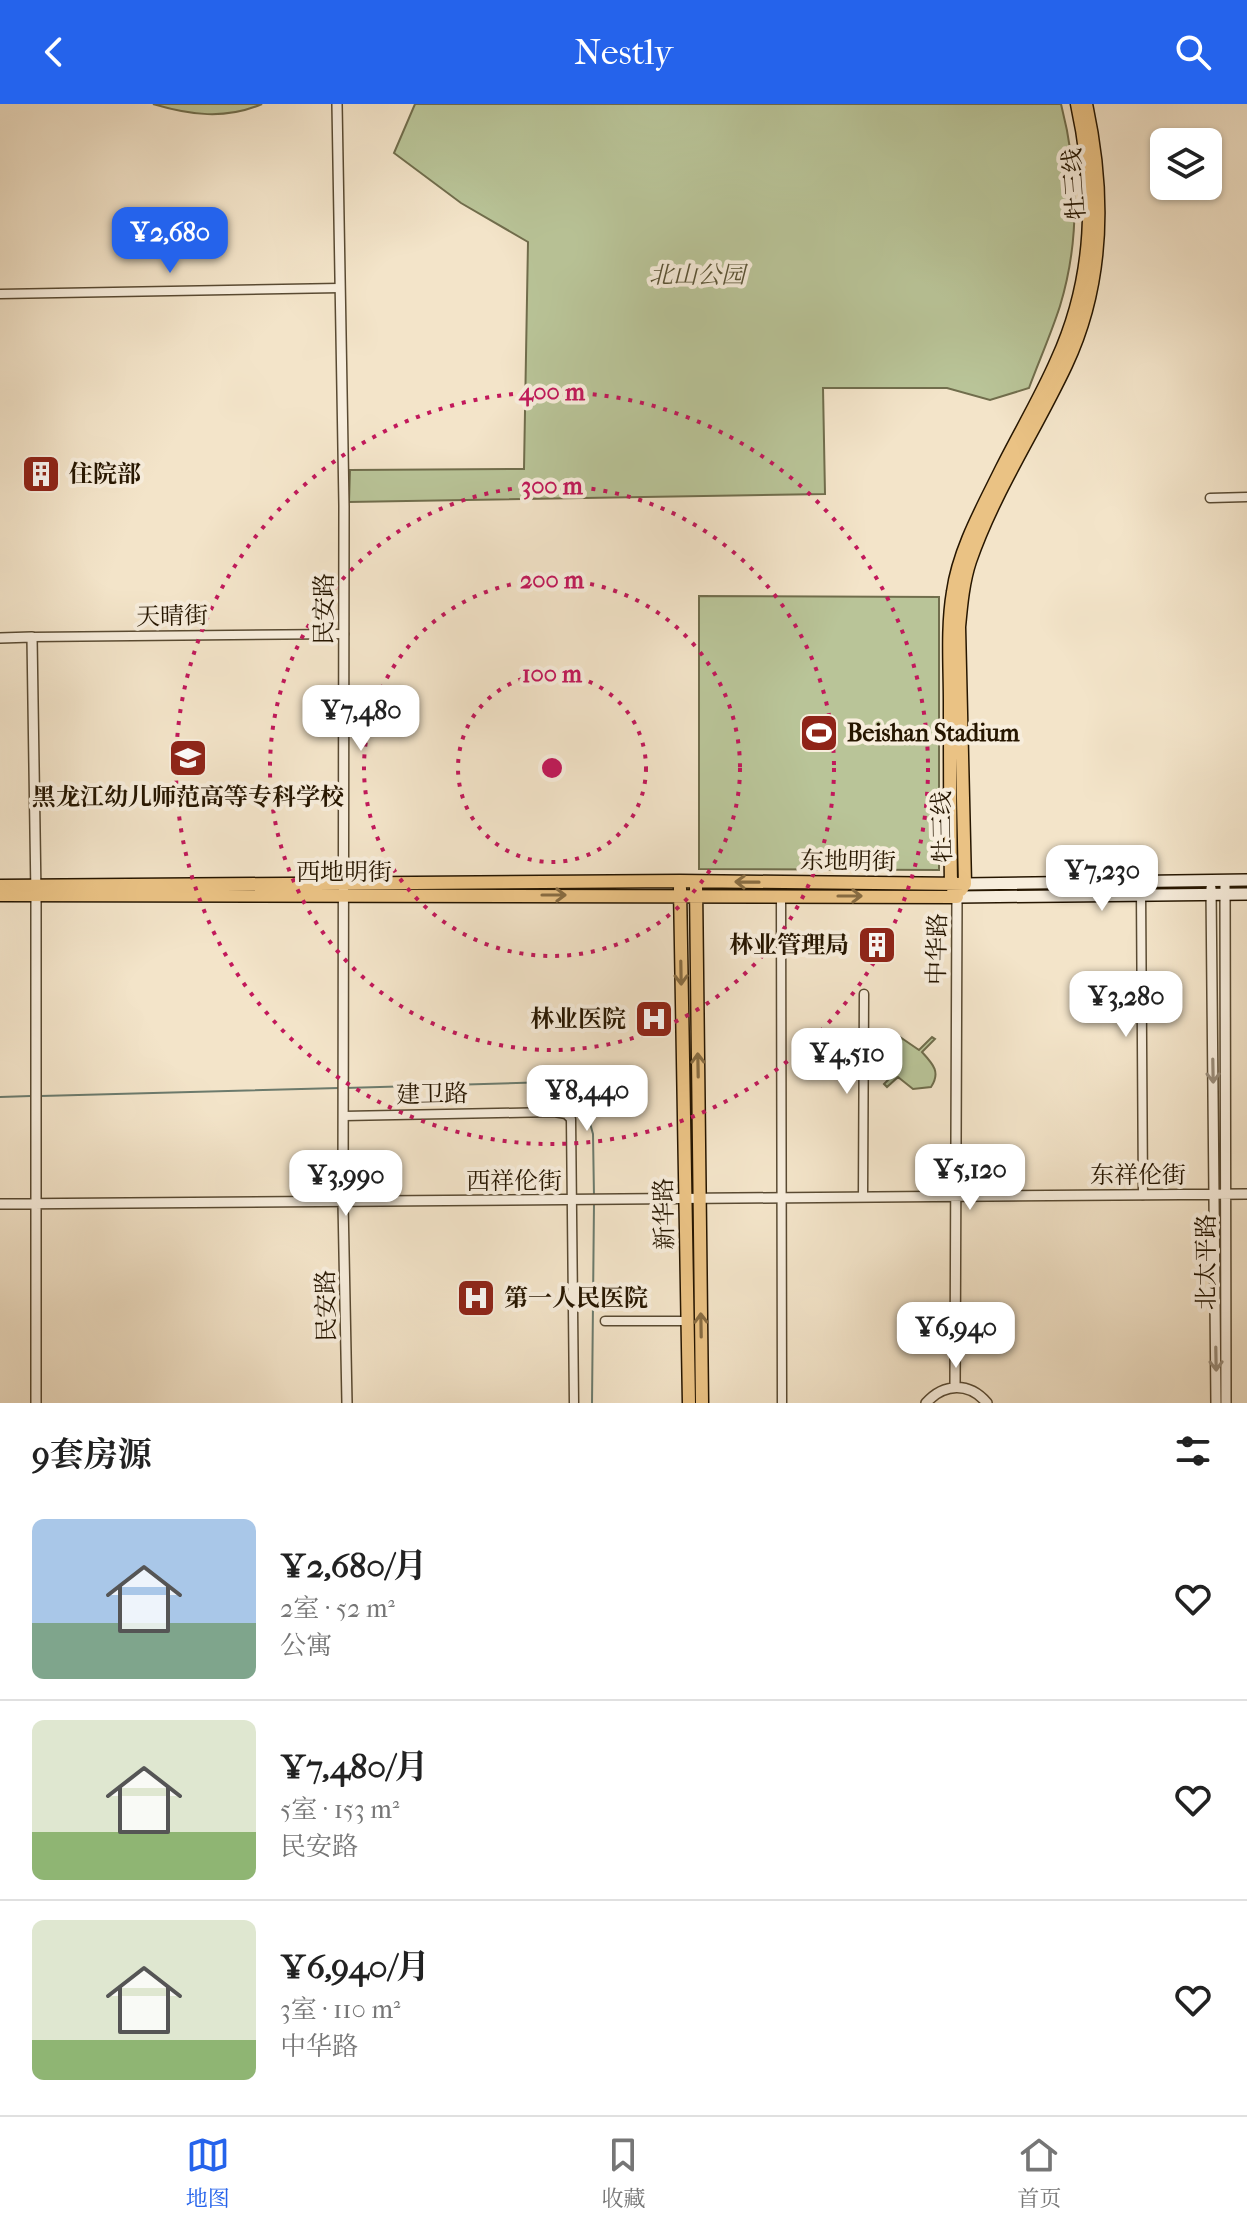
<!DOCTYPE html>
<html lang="zh">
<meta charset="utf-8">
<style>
body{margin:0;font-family:"IM FELL French Canon","Noto Serif SC",serif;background:#f2f2f2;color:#222;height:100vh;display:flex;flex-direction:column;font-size:30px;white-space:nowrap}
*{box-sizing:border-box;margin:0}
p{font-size:26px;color:#767676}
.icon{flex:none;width:44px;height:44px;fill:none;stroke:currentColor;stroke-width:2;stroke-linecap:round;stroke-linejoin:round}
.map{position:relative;height:1299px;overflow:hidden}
.side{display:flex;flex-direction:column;background:#fff;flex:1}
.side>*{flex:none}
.fabs{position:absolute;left:1150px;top:24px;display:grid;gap:16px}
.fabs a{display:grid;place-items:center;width:72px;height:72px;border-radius:12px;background:#fff;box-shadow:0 2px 6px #0004;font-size:40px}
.price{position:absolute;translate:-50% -68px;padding:0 18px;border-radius:16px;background:#fff;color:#222;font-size:26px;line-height:52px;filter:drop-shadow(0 2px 4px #0008)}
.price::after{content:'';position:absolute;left:50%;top:48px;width:24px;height:18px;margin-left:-12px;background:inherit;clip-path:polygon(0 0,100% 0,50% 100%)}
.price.active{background:#2563eb;color:#fff}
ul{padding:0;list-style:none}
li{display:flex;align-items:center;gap:24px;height:200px;padding:0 32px}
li+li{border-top:2px solid #e0e0e0}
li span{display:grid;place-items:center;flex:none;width:224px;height:160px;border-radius:12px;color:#555}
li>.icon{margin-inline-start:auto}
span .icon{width:96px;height:96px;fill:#fffc;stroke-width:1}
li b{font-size:34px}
h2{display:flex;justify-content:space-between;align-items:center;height:96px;padding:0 32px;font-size:34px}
header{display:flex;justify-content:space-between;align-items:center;height:104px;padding:0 32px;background:#2563eb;color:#fff;font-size:36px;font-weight:600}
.tab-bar{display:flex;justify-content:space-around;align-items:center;height:112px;border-top:2px solid #e0e0e0;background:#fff;font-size:22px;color:#767676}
.tab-bar a{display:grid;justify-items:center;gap:4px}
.tab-bar .active{color:#2563eb}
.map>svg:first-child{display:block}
</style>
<header><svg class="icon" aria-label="back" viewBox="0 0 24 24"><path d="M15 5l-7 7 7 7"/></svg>Nestly<svg class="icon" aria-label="search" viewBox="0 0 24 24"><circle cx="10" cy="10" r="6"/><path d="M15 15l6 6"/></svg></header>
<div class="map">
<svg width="1247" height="1299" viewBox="0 0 1247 1299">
<rect width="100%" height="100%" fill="#f3e4c9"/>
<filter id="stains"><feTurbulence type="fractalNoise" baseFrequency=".0025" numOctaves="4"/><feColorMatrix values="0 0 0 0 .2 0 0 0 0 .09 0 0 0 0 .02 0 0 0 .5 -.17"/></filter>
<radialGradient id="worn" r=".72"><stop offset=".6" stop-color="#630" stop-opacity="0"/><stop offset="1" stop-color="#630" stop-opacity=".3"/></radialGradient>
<!-- green -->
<path fill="#b9c498" stroke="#706d4c" stroke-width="2" d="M153,0h109c-37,16 -72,11 -109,0z
M415,0h646c17,66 19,136 -1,202 -9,28 -21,55 -31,82l-39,12 -43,-12h-124l2,106 -476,8 1,-32 174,-1 4,-227 -67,-39 -67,-50z
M699,492l240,1v273l-240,-1z
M900,933l19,13 13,-13 3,2 -13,13c11,12 19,20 9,35l-18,2 -15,-12 -11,10 -3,-3 10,-10 -13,-16 1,-10 4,-8z"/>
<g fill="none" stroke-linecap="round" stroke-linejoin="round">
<!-- stream -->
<path stroke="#6c7b6d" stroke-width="2" d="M345,984l205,-6 33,16 10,36 1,63
M41,992l298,-8
M0,993l31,-1
M592,1299l2,-200"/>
<defs>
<path id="minor" d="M0,190l340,-6
M1210,394l37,-1
M32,533l312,-3
M1141,787l2,304
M781,791l1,508
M344,1012l210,-4 12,2 5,5 3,284
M863,1093l1,-203
M605,1217h82"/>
<path id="tertiary" d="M337,0l7,402 -1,696 4,201
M0,534l32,-1 4,258v508
M1225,777l1,522
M1211,784l5,515
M0,1100l1247,-10
M955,1283l2,-490
M926,1299c18,-20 43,-21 61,0"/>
<path id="secondary" d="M965,780l282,-4
M957,793l290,-3"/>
<path id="primary" d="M0,782l680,-5 285,3
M696,782l6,517
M680,784l9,515
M961,786l4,-6 -6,-257c2,-22 4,-45 11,-66 24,-69 65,-130 96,-196 39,-83 39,-173 20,-261
M954,787l-3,-7c-1,-61 -1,-122 -1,-182 0,-36 -3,-75 3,-110 6,-43 30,-85 49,-124 18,-36 39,-71 55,-108 38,-83 39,-169 20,-256
M0,791l957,2"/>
</defs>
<!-- minor casing -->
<use href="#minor" stroke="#594a32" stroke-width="11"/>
<!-- tertiary casing -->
<use href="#tertiary" stroke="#594a32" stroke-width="12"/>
<!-- secondary casing -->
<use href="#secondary" stroke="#261600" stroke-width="14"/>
<!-- primary casing -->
<use href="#primary" stroke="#261600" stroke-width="15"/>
<!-- minor -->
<use href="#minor" stroke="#f7eddc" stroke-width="8"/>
<!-- tertiary -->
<use href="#tertiary" stroke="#f7eddc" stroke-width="9"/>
<!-- secondary -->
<use href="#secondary" stroke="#f7eddc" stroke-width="11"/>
<!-- primary -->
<use href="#primary" stroke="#eac284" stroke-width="12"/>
</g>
<!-- one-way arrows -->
<defs><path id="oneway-shaft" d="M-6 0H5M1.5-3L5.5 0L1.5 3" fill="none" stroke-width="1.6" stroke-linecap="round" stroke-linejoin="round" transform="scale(2)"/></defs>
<g stroke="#886c42">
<use href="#oneway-shaft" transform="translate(747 778) rotate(-179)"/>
<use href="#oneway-shaft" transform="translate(554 791)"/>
<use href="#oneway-shaft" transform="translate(850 792)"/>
<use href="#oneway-shaft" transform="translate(681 869) rotate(89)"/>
<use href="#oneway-shaft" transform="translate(698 961) rotate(-91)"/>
<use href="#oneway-shaft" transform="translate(701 1221) rotate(-91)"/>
</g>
<g stroke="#998c79">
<use href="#oneway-shaft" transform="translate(1213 967) rotate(89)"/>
<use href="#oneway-shaft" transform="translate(1216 1255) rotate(89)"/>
</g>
<!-- distance rings -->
<g fill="none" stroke="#c2185b" stroke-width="4" stroke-dasharray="4 8">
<circle cx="552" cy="664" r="94"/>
<circle cx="552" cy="664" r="188"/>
<circle cx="552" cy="664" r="282"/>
<circle cx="552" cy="664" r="376"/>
</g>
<!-- icons -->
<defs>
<symbol id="building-square" viewBox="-11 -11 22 22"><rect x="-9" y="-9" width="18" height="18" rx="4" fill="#8f2418" stroke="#f7eddc"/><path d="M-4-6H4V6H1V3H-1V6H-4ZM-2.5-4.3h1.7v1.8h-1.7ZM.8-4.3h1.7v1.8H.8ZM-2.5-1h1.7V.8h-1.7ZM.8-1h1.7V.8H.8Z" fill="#fff"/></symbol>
<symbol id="stadium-square" viewBox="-11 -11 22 22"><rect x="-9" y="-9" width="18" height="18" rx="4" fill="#8f2418" stroke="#f7eddc"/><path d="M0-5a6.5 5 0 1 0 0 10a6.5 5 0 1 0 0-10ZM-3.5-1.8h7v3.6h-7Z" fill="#fff"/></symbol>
<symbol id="school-square" viewBox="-11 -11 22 22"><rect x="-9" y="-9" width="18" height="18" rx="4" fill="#8f2418" stroke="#f7eddc"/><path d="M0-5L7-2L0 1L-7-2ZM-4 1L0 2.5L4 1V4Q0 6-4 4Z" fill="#fff"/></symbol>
<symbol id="hospital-square" viewBox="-11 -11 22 22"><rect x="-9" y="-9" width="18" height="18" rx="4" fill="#8f2418" stroke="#f7eddc"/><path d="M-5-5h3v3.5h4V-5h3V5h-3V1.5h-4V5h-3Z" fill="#fff"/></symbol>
</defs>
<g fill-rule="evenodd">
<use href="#building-square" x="19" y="348" width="44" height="44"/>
<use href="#stadium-square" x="797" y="607" width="44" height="44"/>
<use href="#school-square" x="166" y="632" width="44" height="44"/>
<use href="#building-square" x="855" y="819" width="44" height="44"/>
<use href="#hospital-square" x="632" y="893" width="44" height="44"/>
<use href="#hospital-square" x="454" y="1172" width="44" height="44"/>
</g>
<g text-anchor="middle" stroke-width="8" stroke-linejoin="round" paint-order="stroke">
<!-- street labels -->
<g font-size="24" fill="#261600" stroke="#f7eddc">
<text transform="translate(1074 80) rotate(-94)" y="8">牡三线</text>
<text transform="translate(324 505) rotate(-90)" y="8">民安路</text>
<text transform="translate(172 512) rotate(-1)" y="8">天晴街</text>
<text transform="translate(942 723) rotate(-91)" y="8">牡三线</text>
<text transform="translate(848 757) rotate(1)" y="8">东地明街</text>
<text x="344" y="776">西地明街</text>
<text transform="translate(937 845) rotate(-89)" y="8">中华路</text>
<text transform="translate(432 990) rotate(-1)" y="8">建卫路</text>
<text x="1138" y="1079">东祥伦街</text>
<text x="514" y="1085">西祥伦街</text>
<text transform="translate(664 1110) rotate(-91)" y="8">新华路</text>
<text transform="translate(1206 1158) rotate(-90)" y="8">北太平路</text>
<text transform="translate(326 1202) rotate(-91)" y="8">民安路</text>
</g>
<!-- park labels -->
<g font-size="24" font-style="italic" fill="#595335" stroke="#f7eddc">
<text x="697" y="179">北山公园</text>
</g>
<!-- poi labels -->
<g font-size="24" font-weight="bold" fill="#261600" stroke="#f7eddc" text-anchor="start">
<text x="69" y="378">住院部</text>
<text x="847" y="637">Beishan Stadium</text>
<text x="188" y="701" text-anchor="middle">黑龙江幼儿师范高等专科学校</text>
<text x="849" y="849" text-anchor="end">林业管理局</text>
<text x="626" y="923" text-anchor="end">林业医院</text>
<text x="504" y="1202">第一人民医院</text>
</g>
</g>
<circle cx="552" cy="664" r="12" fill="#c2185b" stroke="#f7eddc" stroke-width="4"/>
<g font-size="24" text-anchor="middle" font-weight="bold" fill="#c2185b" stroke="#f7eddc" stroke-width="8" stroke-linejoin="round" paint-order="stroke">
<text x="552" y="296">400 m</text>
<text x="552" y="390">300 m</text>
<text x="552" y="484">200 m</text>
<text x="552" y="578">100 m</text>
</g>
<rect width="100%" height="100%" filter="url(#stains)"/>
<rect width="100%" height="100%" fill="url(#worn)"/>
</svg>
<div class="fabs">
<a><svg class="icon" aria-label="layers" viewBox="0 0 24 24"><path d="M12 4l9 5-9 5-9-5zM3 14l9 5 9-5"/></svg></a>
</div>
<b class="price active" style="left:170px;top:171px">¥2,680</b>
<b class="price" style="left:361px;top:649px">¥7,480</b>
<b class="price" style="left:1102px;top:809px">¥7,230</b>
<b class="price" style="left:1126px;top:935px">¥3,280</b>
<b class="price" style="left:847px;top:992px">¥4,510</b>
<b class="price" style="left:587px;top:1029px">¥8,440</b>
<b class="price" style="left:970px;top:1108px">¥5,120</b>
<b class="price" style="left:346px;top:1114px">¥3,990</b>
<b class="price" style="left:956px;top:1266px">¥6,940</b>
</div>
<section class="side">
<h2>9套房源<svg class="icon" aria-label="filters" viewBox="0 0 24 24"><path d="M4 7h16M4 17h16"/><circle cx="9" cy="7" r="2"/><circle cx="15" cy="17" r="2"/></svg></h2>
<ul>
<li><span style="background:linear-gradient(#a9c7e8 65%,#7fa58c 0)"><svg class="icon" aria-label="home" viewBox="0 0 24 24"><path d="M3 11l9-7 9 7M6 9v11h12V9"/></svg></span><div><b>¥2,680/月</b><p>2室 · 52 m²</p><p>公寓</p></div><svg class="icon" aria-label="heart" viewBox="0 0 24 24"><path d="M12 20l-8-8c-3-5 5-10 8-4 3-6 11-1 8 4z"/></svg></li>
<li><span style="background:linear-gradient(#dfe7d0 70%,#8fb573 0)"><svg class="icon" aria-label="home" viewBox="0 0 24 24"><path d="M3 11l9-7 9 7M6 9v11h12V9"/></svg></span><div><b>¥7,480/月</b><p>5室 · 153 m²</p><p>民安路</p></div><svg class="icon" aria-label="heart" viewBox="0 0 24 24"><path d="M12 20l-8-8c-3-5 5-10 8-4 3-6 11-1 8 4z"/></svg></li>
<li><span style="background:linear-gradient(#dfe7d0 75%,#8fb573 0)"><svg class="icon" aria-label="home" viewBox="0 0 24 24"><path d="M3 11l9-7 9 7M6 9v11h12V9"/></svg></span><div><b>¥6,940/月</b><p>3室 · 110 m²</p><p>中华路</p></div><svg class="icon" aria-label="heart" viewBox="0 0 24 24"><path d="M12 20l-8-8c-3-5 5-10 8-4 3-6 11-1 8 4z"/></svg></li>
</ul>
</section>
<nav class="tab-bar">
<a class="active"><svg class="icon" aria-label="map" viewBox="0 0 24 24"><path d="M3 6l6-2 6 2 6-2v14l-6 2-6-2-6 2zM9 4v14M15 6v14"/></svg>地图</a>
<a><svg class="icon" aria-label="saved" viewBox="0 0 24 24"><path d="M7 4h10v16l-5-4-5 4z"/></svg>收藏</a>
<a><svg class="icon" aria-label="home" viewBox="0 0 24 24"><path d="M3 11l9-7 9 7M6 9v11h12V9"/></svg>首页</a>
</nav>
